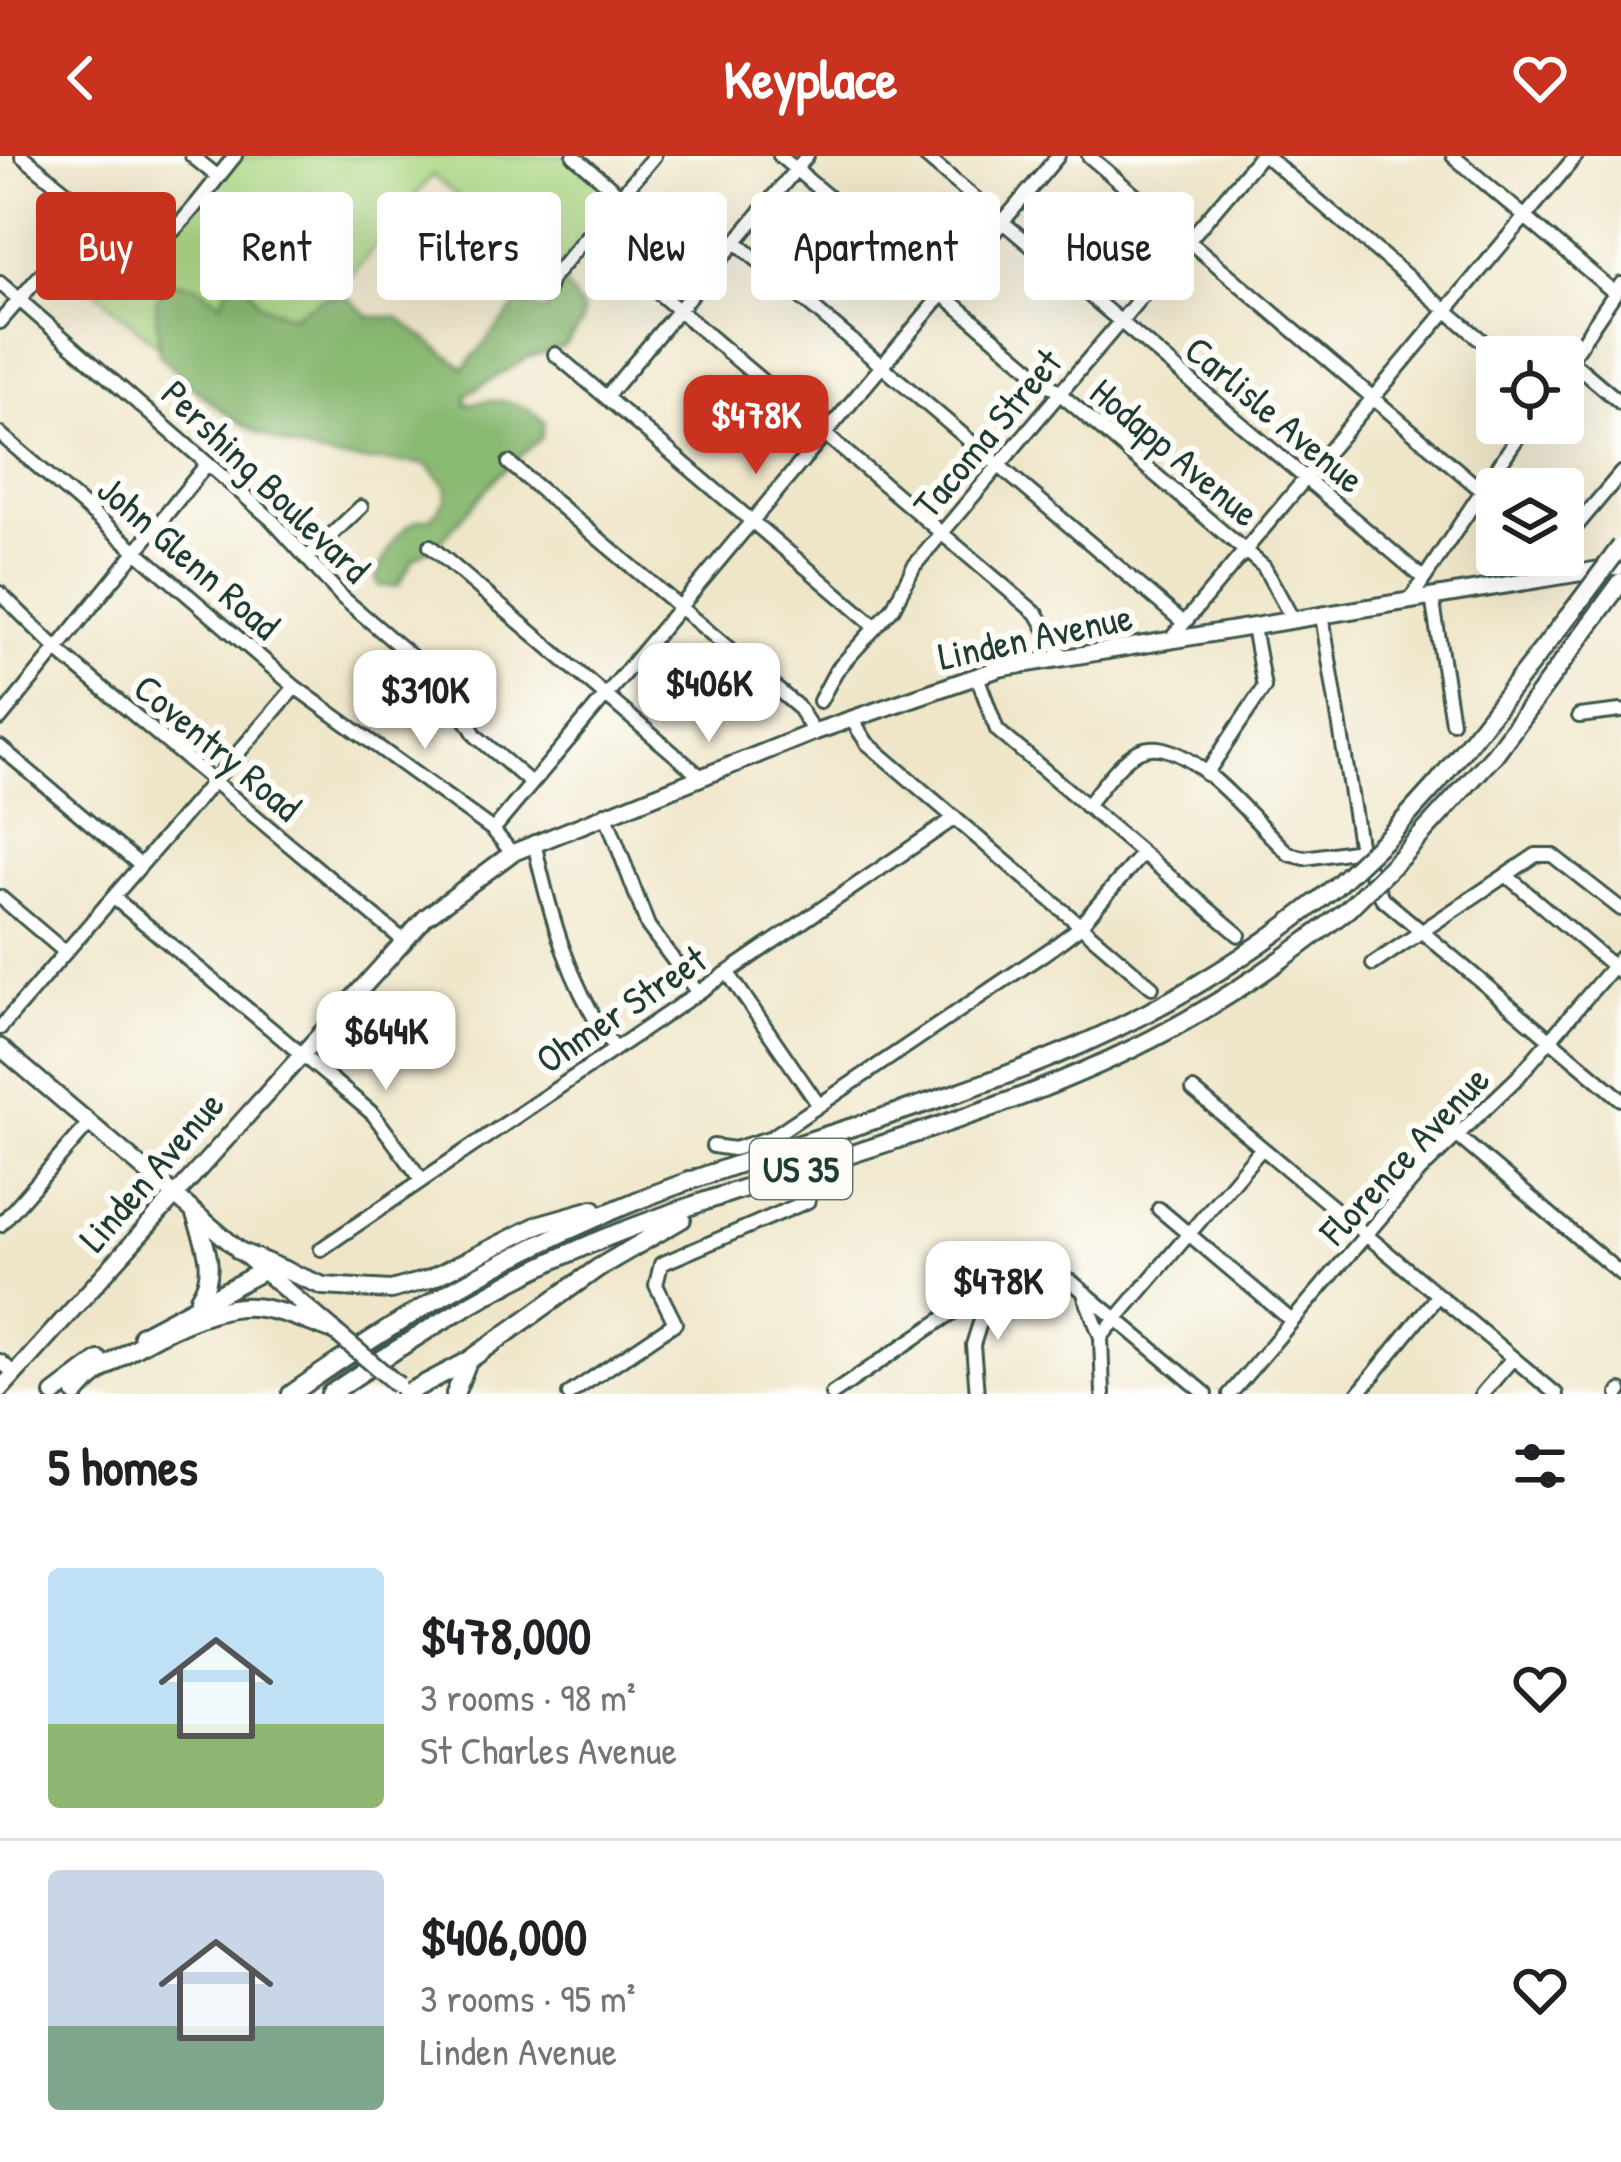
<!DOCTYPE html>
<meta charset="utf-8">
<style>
body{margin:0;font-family:"Patrick Hand",sans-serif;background:#f2f2f2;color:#202124;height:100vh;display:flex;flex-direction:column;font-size:45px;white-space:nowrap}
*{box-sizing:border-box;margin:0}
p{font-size:39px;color:#757577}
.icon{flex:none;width:66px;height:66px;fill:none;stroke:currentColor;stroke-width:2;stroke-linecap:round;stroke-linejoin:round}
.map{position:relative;height:1238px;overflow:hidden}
.sheet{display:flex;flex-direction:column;background:#fff;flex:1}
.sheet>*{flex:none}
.hud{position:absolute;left:36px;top:36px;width:1551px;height:108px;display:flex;gap:24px}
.buttons{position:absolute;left:1476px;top:180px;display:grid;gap:24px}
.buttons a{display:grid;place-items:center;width:108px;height:108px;border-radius:12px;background:#fff;box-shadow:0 12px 48px #0002;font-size:60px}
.price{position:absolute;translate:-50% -102px;padding:0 27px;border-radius:24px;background:#fff;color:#222;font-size:39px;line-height:78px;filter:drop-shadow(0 3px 6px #0008)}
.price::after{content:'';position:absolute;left:50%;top:72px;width:36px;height:27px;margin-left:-18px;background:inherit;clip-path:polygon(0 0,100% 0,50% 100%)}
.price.on{background:#c8321e;color:#fff}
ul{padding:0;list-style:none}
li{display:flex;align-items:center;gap:36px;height:300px;padding:0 48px}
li+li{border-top:3px solid #e0e0e0}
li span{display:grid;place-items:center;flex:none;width:336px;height:240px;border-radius:12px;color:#555}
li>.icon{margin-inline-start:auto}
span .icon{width:144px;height:144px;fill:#fffc;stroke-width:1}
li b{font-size:51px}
h2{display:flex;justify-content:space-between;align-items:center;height:144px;padding:0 48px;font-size:51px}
.tag{padding:0 42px;border-radius:12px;background:#fff;box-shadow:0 12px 48px #0002;font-size:42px;line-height:108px}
.tag.on{background:#c8321e;color:#fff}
header{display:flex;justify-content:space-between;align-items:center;height:156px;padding:0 48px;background:#c8321e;color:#fff;font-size:54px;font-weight:700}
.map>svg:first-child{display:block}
</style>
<header><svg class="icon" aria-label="back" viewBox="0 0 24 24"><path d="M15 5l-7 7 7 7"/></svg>Keyplace<svg class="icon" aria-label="heart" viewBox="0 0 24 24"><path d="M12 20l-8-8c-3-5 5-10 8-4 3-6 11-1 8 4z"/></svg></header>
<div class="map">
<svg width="1621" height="1238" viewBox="0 0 1621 1238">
<rect width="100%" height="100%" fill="#fdfcf7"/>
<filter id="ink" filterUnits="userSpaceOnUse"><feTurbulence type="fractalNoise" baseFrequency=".00833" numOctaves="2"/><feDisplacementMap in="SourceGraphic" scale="24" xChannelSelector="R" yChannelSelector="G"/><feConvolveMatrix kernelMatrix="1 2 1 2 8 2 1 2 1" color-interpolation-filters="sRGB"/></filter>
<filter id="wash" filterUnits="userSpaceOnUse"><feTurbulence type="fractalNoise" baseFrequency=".004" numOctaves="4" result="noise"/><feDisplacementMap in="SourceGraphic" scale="48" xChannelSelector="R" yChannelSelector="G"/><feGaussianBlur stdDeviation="2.7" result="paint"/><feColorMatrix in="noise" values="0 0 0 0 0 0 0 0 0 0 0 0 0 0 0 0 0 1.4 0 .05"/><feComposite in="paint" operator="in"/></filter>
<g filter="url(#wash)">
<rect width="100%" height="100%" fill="#efe6c9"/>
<!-- green -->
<path fill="#add985" stroke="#668b5c" stroke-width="3" d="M235,0h339l47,40 -68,80 -121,-101 -194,241 -150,-131 13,-16 -44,-13 54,6 38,-8z"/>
<!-- forest -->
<path fill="#8ab972" stroke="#547b53" stroke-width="3" d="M233,116l13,8 13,24 32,12 34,-19h21l24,20h27l67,51 55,-66 24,9 10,-8 9,-23 21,31 -1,12 -19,24 -34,10 -62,37 -1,11c28,-8 57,-6 78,17l-3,16 -43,38 -57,65 -28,19 -15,26h-19l-3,-8c12,-26 23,-59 55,-60l15,-19 1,-12 -20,-22c-31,-6 -63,-2 -94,-7 -73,-14 -124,-52 -174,-104l-3,-53 13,-19 25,3 28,17z"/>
</g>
<g filter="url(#ink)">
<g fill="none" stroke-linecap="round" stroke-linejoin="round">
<defs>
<path id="minor" d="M22,0l100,81 14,24
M192,0l25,20
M574,0l47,40
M780,0l484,411 29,53
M925,0l497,421
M1089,0l392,334
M1266,0l235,201
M1453,0l162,137
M589,78l449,381 25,43
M736,86l448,381
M0,127l271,236 72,79 102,87 31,51 55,47
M545,140l6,-17 103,-123
M0,166l57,-66c24,-7 41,8 64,7 39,-1 89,-78 114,-107
M555,198l320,272
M1570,204l51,43
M1563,214l58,-86
M606,241l201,-241
M0,278l295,253 198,143 19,23
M509,307l289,244 16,25
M1563,386l58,-69
M430,390l270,230
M307,402l54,-51
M1539,423l14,-24
M0,437l64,63 340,285
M1432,441l20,125
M1410,444l117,-177
M1322,460l38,234 22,48 239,201
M1169,485l407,-485
M977,520l20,54 242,205
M820,545l16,-30 57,-63 21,-42 346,-410
M1579,560l42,-5
M0,563l207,-255
M852,564l15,23 285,244
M0,591l140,118
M1206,618l58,-87 -11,-60
M1086,650c15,-17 32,-44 53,-55 46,-22 117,74 150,103l16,4 55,-8
M605,657l43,113 50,67
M493,674l565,-674
M534,686c16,73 36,147 81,207
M1506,719l115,98
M0,741l65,55
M113,741l260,217 49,66
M1373,808l163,-109h16l69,54
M728,817l90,131
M0,872l295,-341
M1193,934l363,304
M1455,978l166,140
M713,990l21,3 38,-12 280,-189 24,-18 66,-76
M1159,1053l133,112
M0,1069l88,-100
M321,1093l634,-431
M1085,1141l16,40 2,57
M1101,1181l161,-189
M0,1205l15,13
M569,1238l106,-71 -19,-38 5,-21 147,-63
M832,1238l167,-113 32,-14 41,15 134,112
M977,1238l-4,-49 17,-54
M1230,1238l192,-225 96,-92 103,-120
M1358,1238l80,-99
M1482,1238l31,-36
M1619,1238l2,-3"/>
<path id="major" d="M0,891l332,282
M0,1234l426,-473 86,-64 302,-121 187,-64 620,-102"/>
<path id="highway" d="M1391,678l48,-53 138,-176
M1401,701l94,-103 126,-172
M195,1059c10,29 23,56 4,83
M239,1095l84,35 68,4 39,-11 110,-55 53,-15
M142,1179l121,-64
M54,1238l45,-34
M76,1238c27,-35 131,-92 176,-87 28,2 56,15 82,24
M291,1238c114,-80 220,-143 350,-195 133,-52 273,-86 406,-140 105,-42 201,-100 288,-172
M330,1238c79,-54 163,-108 251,-146 186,-79 390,-116 571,-209 70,-36 135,-81 196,-130
M405,1238l63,-33
M455,1238l13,-33 130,-93 84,-49"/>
</defs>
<!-- minor casing -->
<use href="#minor" stroke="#3e564a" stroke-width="18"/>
<!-- major casing -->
<use href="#major" stroke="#3e564a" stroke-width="21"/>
<!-- highway casing -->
<use href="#highway" stroke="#3e564a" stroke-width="22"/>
<!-- minor -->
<use href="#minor" stroke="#fff" stroke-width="12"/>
<!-- major -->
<use href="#major" stroke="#fff" stroke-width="15"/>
<!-- highway -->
<use href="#highway" stroke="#fff" stroke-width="16"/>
<defs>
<path id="major-bridge" d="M334,1175l64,54"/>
<path id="highway-bridge" d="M1577,449l44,-59
M1335,731l56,-53
M1348,753l53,-52"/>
</defs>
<!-- major-bridge casing -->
<use href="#major-bridge" stroke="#3e564a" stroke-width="21" stroke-linecap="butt"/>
<!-- highway-bridge casing -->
<use href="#highway-bridge" stroke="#3e564a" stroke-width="22" stroke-linecap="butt"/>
<!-- major-bridge -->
<use href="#major-bridge" stroke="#fff" stroke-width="15"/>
<!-- highway-bridge -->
<use href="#highway-bridge" stroke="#fff" stroke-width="16"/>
</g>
</g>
<g text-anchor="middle" stroke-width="12" stroke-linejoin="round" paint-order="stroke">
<!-- shield labels -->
<rect fill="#fdfcf7" stroke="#62766e" stroke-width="3" x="750" y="983" width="102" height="60" rx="9"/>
<g font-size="36" font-weight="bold" fill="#1f3d34">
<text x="801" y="1026">US 35</text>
</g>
<!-- street labels -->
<g font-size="39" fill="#1f3d34" stroke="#fdfcf7">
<text transform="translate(1275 258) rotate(40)" y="14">Carlisle Avenue</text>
<text transform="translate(987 277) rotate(-50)" y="14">Tacoma Street</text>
<text transform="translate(1175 296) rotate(40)" y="14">Hodapp Avenue</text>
<text transform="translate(266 325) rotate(44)" y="14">Pershing Boulevard</text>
<text transform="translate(189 401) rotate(41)" y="14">John Glenn Road</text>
<text transform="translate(1035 480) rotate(-12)" y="14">Linden Avenue</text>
<text transform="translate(218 591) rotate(40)" y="14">Coventry Road</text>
<text transform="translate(621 853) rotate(-34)" y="14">Ohmer Street</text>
<text transform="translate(1404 999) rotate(-47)" y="14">Florence Avenue</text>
<text transform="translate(151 1015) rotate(-49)" y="14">Linden Avenue</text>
</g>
</g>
</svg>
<div class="buttons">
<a><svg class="icon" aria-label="locate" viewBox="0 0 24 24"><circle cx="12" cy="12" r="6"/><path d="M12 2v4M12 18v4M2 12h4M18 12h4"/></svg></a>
<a><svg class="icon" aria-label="layers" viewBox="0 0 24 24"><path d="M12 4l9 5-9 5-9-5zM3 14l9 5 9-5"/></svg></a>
</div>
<b class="price on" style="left:756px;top:321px">$478K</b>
<b class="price" style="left:709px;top:589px">$406K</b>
<b class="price" style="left:425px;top:596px">$310K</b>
<b class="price" style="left:386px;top:937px">$644K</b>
<b class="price" style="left:998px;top:1187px">$478K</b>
<div class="hud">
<a class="tag on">Buy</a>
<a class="tag">Rent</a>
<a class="tag">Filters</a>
<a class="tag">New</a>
<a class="tag">Apartment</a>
<a class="tag">House</a>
</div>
</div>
<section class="sheet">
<h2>5 homes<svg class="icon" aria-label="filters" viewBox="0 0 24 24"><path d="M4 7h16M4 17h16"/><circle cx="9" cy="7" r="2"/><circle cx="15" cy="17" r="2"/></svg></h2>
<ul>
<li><span style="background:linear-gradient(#bfe0f5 65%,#8fb573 0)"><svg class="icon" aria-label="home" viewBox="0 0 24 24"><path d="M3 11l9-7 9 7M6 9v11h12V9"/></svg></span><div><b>$478,000</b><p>3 rooms · 98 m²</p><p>St Charles Avenue</p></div><svg class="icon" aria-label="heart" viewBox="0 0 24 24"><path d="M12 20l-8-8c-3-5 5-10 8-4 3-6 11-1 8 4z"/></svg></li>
<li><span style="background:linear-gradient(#c9d6e8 65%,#7fa58c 0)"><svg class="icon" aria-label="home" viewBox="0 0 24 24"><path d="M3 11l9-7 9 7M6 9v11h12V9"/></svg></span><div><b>$406,000</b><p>3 rooms · 95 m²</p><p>Linden Avenue</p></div><svg class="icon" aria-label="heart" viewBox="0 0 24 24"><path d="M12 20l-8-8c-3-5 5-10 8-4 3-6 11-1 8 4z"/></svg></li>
</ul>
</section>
